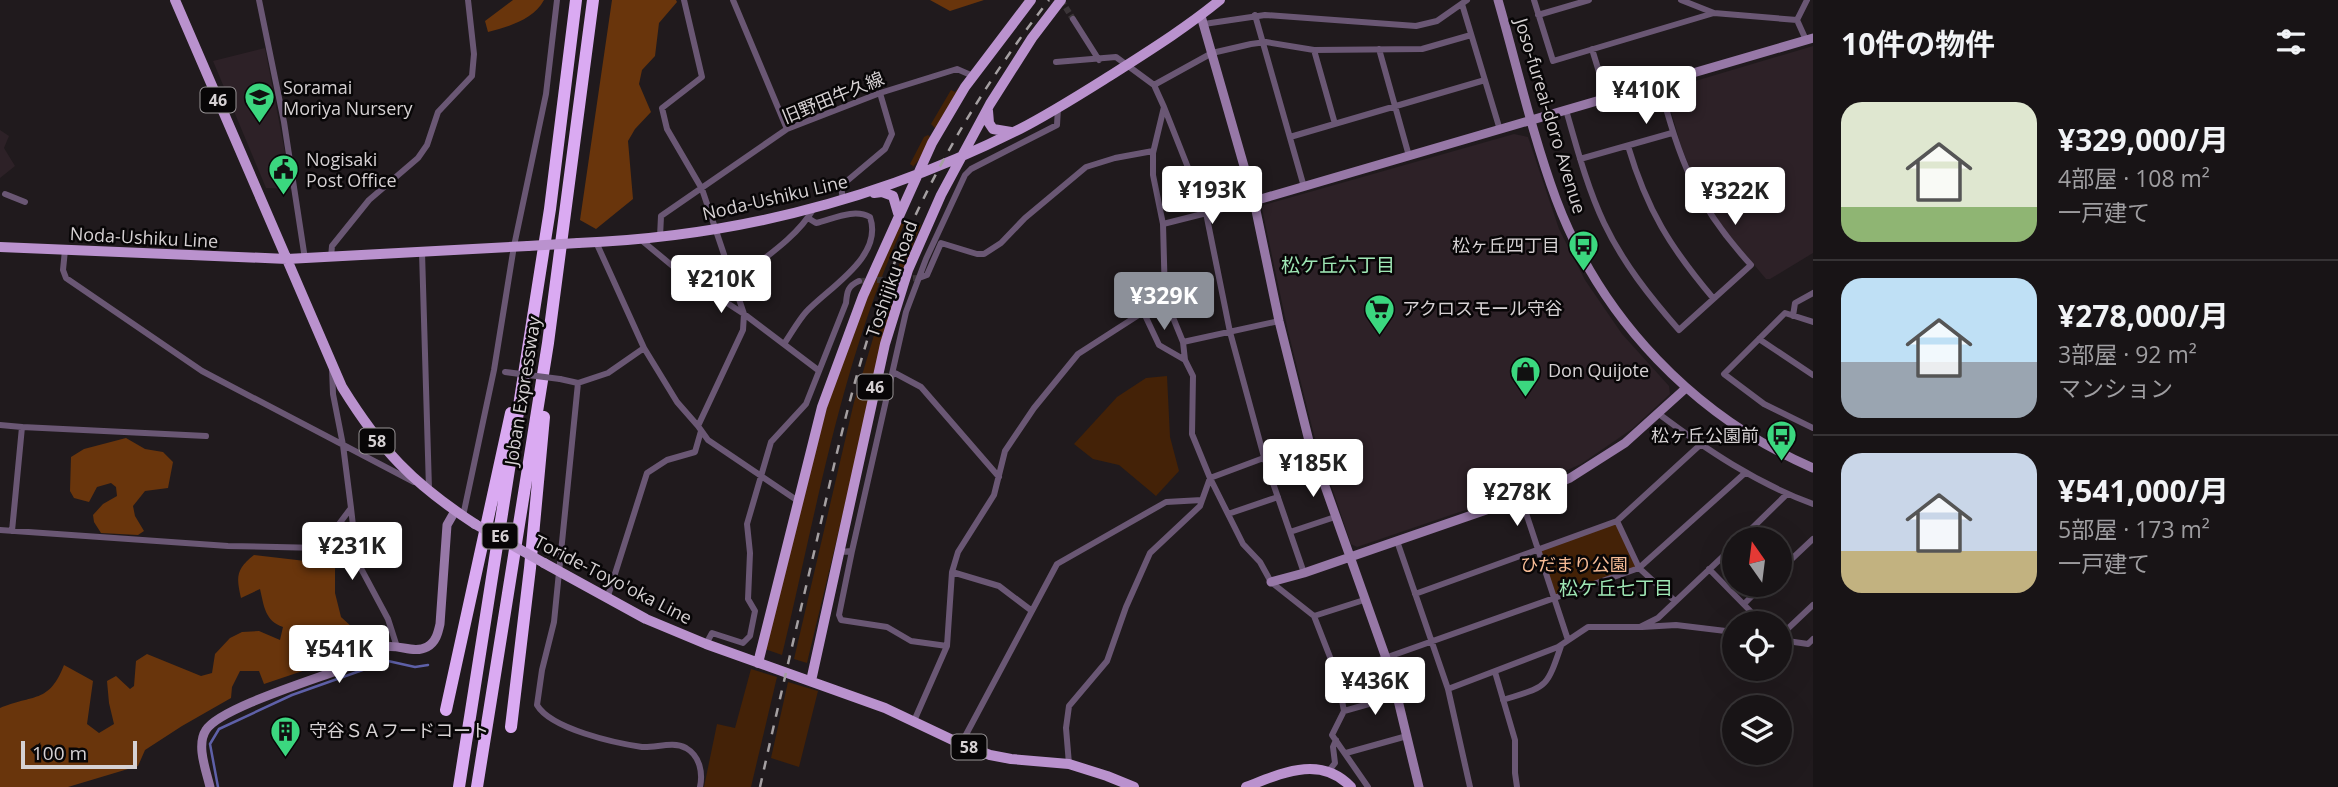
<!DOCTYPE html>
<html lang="ja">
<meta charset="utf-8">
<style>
body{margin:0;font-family:"Open Sans","Noto Sans JP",sans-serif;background:#211d1f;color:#f1f3f6;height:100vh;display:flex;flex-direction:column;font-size:26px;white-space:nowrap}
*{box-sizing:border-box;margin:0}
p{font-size:23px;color:#9f9ea1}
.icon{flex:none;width:38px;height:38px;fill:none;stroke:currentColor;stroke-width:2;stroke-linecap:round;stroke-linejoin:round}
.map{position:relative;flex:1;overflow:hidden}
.details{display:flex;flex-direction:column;background:#181416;width:525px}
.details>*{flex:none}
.needle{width:46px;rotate:346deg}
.fabs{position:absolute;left:1722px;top:527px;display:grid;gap:14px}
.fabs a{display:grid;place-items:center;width:70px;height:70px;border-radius:50%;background:#181416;box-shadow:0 7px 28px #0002,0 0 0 2px #363335;font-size:35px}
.scale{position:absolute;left:21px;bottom:18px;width:116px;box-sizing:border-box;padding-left:7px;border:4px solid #d6d1d3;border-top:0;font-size:19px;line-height:24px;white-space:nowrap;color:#d6d1d3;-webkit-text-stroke:5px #080607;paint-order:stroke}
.price{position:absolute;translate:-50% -60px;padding:0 16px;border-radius:7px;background:#fff;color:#222;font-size:23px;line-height:46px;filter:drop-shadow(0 2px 4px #0008)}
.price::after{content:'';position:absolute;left:50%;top:42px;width:21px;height:16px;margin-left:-10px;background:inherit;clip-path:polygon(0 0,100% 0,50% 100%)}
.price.selected{background:#8c9099;color:#fff}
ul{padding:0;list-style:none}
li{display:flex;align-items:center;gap:21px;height:175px;padding:0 28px}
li+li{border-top:2px solid #363335}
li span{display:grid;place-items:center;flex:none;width:196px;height:140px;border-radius:21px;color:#555}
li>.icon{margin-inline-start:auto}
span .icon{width:84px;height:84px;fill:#fffc;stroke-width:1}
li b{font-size:30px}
h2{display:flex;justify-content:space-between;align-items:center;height:84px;padding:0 28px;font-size:30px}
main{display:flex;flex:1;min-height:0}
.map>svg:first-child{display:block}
</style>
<main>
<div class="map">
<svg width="1813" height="787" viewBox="0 0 1813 787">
<rect width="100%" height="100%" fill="#201a1d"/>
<!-- built -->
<path fill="#2d2127" d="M1813,46v207l-43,26h-4l-41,-49 -26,-39 -18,-45 -16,-56z
M265,48l27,141 -26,-1 -53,-127z
M0,130l9,6 -5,12 11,18 -15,12z
M1514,134l14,3 31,92 26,51 37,54 47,52 1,8 -38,35 -51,35 -63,28 -161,55 -6,-3 -37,-109 -26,-104 -26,-122 2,-4z"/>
<!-- green -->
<path fill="#442207" d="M959,87v4l-22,39 -6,-6 20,-34 4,2z
M928,135l4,3 -9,17 -11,13 1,-2 -3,-2 14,-27z
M902,217l4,3c-64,137 -89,289 -124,435l-17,-6 51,-215 45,-127z
M916,223l5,2c-32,76 -48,155 -66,236 -15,67 -32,135 -48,202l-13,-4 60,-257 29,-97z
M1167,376l3,61 9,34 -23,25 -37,-31 -26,-6 -19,-15 43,-47 29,-19z
M1617,521l22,47 -85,31 -16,-49z
M751,669l26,8 -26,110h-47l13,-63 18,4z
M788,682l30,9 -19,76 -28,-9z"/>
<!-- forest -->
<path fill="#69350c" d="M513,0h31c-11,20 -34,26 -56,32l-3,-11z
M612,0h64l1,2 -18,21 -4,33 -13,14 -3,14 12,28 -16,17 -7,12 5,58 -37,30 -16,-9z
M930,0h54l-34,11z
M126,438l19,11 18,3 10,10 -5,26 -23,3 -12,15 2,10 9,15 -6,4 -37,-2 -7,-11 -1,-7 10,-11 14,-8 -1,-9 -5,-4 -14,4 -8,15 -15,-4 -4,-7 1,-34 13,-8z
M254,555l60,7 21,-1v32l6,24 24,22 -3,12 -98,33 -5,-13h-19l-8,16 -1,11 -49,28 -37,24 -7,16 -70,21h-68v-79c33,-14 49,-4 64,-43l29,16 -6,43 12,9 15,-9 -5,-21 -2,-22 9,-5 14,13 4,-3 2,-25 11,-7 54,22 11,-3 3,-19 15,-16 12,-6 17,-1 21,9 3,-13c-18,-6 -19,-21 -23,-38l-19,9c-5,-21 -5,-29 13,-43z"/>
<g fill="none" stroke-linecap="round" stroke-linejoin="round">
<!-- stream -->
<path stroke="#5e60a8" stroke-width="2.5" d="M218,787l-8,-43 9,-15 73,-34 96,-34 27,6 13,-2"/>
<!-- street-tunnel -->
<path stroke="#3b3538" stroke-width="6" stroke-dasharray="6 3" stroke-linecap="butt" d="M1061,0l12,19
M859,281l60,-3"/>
<!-- street -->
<path stroke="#6a5774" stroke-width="6" d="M259,0l25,122 21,137
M684,0l18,77 -40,31 5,21 35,60 42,125 -1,16 -45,96 10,14 90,61
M733,0l54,129
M1534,0l19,61 161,-48
M1681,0l33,13 83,7
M1462,4l38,126
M1255,15l49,172
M1538,15l51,-15
M1073,19l26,41
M1204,24l61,-9 151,11 21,-5 30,-21
M1806,40l-9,-20 10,-20
M1379,49l30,107
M1592,49l15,49
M1314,50l21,74
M1154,85l58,-32 39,-9 15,-2 48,8 108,-1 49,-14
M1164,107l42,106 24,119 34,125 40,116
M1566,110c11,38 21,77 38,113 19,40 46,74 75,107l72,-65c-56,-61 -71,-104 -92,-182
M1290,137l195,-57
M1628,146c19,64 42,101 85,152
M1580,159l92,-26
M5,194l20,8
M843,200l-2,-14 44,-37 7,-15 -12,-41
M1163,224l91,-23
M660,237l1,-21 126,-87 93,-36 77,-24 16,7
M640,239l41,34 63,41 74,56
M596,242l48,106 -36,25 -30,10 -24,239 -12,48 -5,35c14,24 78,38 105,42 14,1 31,-6 44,1 14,8 17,25 14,39
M65,250l-2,20 3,8 136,93 212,111
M422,252l7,237
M331,257l1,-11 37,-46 49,-42 9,-13 11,-33 34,-36 2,-22 -6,-54
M919,278l8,-3 14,-32 36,11h7l17,-11 24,-25 61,-51 29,-9 38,-7
M735,281c26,-21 62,-43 79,-73
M1165,298l18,44 2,18
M1143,311l16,34 26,15 8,16 -1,58 18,44 33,66 17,18 11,20 43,34 23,59 7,36 -12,24 36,52
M1793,316l2,-13 18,-10
M1813,322l-28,-9 -61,61 40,30 49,24
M1759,339l54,36
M1183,342l96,-21
M784,344c7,-10 14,-23 22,-32 22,-24 78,-55 64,-95 -16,-9 -37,2 -54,6l-8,-5
M644,348l33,54 21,24
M893,372l28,15 78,90
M560,379l18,4
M1659,414c48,36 97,69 154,90
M0,425l22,2 -10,104
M22,427l184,9
M1521,498l47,142
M351,508l6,53 31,58 9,28
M1228,514l50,-17
M463,516l31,-146 20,-124 32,-152 11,-94
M1617,521l22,47 36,33
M0,530l228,16 93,2 30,-40 -8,-63 -10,-51 -1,-26
M1290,532l45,-15
M1741,539l46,-45
M1397,541l51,148
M852,551l-13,64 2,5 46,7 24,14 36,5
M839,552l13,-1 54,-239 20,-53 39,-84 6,-6 86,-44 1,-17
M1709,569l53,54
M1780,570l33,-31
M952,572l47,14 33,25
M1415,594l202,-73 83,-76
M607,599l40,-126 20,-13 28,-8 6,-21
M1745,603l19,-19
M1314,616l50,-16
M1642,627l34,-2 58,7
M1780,636l33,-31
M1780,640l28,4 5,-5
M706,644l6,-11 31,10 7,-7 5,-25 -7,-12 2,-46 -3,-29 24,-82 35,-38 40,-101c1,-12 2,-17 13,-22
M1495,672l20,68v33l2,14
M1337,675l302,-107 106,-95
M1503,700c44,-14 43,-10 58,-54
M1344,711l53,-15
M914,721l33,-75 5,-74 6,-20 36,-57 11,-44 29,-43 44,-54 87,-56 -2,-74 -10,-49v-22l11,-46 -10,-22 -38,-28 -60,5
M961,744l96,-180 109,-62 36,-2
M1346,753l61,-17
M1069,764l-3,-36 3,-22 38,-45 19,-54 24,-54 50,-47 10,-28 99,-37
M1328,772l7,-9 -2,-16 3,-7
M1470,787l-22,-98 110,-42 30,-20h52l18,-9 76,-72"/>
<!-- secondary -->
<path stroke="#9778a7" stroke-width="9" d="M1498,0c19,66 34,134 58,199 45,120 139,218 257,269
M1201,16l53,185 25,120 30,120 77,217 11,38 22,91
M1254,201l559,-163
M1271,582l33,-9 217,-75 49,-20 55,-35 61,-55
M210,787c-4,-17 -14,-42 -4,-57 14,-23 117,-53 146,-65 11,-5 22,-14 33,-18 14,-3 29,7 42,0 9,-5 11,-14 13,-23l7,-99 8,-14"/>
<!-- primary -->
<path stroke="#ba92ce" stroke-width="10" d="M175,0l167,387c39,63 70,96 133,137
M988,111l1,12 4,6 18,3
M874,193l8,-1 11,4 5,17
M578,243c154,-6 304,-44 442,-114 33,-17 64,-37 96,-57 36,-23 71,-45 104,-72
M0,247l287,12 241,-13
M544,563l102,56 60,25 179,64 76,36 29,11 21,4 58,5 38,12 27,11
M758,663l64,-256 41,-111 69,-153 33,-56 66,-87
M811,681l74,-337 23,-74 33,-75 49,-91 42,-66 29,-38
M1246,787c34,-13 74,-33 105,0"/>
<!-- highway -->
<path stroke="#daaaf2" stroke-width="12" d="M446,710l65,-297
M511,727l19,-159 14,-151
M459,787l91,-578 26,-209
M477,787l71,-444 45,-343"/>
<!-- rail -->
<path stroke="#a5a0a2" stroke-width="2.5" stroke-dasharray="9 9" stroke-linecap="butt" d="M760,787c18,-81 37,-162 56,-243 21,-92 41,-186 76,-275 39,-97 93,-187 157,-269"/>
<!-- street-bridge -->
<path stroke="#6a5774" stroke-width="6" d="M505,372l55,7"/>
<!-- primary-bridge -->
<path stroke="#ba92ce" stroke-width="10" d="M528,246l50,-3
M475,524l69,39"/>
</g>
<!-- icons -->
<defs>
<symbol id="school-pin" viewBox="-11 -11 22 30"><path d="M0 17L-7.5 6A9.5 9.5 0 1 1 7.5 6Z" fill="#3bd77f" stroke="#080607"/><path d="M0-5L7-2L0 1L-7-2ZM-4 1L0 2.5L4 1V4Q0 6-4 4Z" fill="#111"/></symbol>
<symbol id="civic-pin" viewBox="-11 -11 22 30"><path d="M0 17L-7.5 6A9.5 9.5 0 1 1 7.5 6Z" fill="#3bd77f" stroke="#080607"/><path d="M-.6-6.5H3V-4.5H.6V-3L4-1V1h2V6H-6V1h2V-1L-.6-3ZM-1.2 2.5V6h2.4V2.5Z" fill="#111"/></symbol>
<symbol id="bus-pin" viewBox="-11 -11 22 30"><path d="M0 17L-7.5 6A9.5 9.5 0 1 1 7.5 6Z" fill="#3bd77f" stroke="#080607"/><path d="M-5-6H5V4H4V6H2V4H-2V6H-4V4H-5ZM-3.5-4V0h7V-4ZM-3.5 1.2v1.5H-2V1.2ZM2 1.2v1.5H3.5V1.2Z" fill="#111"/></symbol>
<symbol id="supermarket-pin" viewBox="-11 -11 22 30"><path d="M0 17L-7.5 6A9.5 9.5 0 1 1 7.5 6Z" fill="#3bd77f" stroke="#080607"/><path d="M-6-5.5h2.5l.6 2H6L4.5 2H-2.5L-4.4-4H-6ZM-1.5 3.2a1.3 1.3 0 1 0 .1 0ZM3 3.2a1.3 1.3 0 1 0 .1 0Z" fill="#111"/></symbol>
<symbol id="shop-pin" viewBox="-11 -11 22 30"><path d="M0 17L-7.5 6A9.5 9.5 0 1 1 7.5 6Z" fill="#3bd77f" stroke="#080607"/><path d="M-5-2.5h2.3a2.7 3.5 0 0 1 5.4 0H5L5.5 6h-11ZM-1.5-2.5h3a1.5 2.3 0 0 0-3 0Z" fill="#111"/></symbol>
<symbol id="building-pin" viewBox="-11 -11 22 30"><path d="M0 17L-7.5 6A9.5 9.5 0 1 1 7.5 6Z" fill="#3bd77f" stroke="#080607"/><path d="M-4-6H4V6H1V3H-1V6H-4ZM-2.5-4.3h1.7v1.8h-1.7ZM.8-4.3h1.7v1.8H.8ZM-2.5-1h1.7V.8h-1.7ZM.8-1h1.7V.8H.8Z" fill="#111"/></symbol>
</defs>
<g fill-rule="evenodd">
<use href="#school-pin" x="242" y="80" width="35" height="47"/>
<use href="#civic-pin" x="266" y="152" width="35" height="47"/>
<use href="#bus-pin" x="1566" y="228" width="35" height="47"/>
<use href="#supermarket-pin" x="1362" y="292" width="35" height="47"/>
<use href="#shop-pin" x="1508" y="354" width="35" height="47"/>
<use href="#bus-pin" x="1764" y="418" width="35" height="47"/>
<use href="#building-pin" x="268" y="714" width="35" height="47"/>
</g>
<g text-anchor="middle" stroke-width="5" stroke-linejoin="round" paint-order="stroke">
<!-- shield labels -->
<g fill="#080607" stroke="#989496" stroke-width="2">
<rect x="200.5" y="87.5" width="35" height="25" rx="5"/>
<rect x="857.5" y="374.5" width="35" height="25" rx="5"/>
<rect x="359.5" y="428.5" width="35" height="25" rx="5"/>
<rect x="482.5" y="523.5" width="35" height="25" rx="5"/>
<rect x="951.5" y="734.5" width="35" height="25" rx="5"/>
</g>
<g font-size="16" font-weight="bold" fill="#d6d1d3">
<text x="218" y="106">46</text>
<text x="875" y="393">46</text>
<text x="377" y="447">58</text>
<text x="500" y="542">E6</text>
<text x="969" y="753">58</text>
</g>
<!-- poi labels -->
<g font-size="18" fill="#d6d1d3" stroke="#080607" text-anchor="start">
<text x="283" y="94">Soramai<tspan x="283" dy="21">Moriya Nursery</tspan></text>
<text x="306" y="166">Nogisaki<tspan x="306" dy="21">Post Office</tspan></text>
<text x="1560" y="252" text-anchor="end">松ヶ丘四丁目</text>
<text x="1402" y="315">アクロスモール守谷</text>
<text x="1548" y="377">Don Quijote</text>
<text x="1759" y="442" text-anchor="end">松ヶ丘公園前</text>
<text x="309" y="737">守谷ＳＡフードコート</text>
</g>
<!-- street labels -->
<g font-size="18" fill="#d6d1d3" stroke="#080607">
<text transform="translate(833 98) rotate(-22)" y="6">旧野田牛久線</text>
<text transform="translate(1550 116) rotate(73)" y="6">Joso-fureai-doro Avenue</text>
<text transform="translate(775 198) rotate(-13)" y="6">Noda-Ushiku Line</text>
<text transform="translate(144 238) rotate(3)" y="6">Noda-Ushiku Line</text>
<text transform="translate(892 279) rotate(-71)" y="6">Toshijiku Road</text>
<text transform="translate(523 391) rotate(-81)" y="6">Joban Expressway</text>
<text transform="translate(613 580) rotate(27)" y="6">Toride-Toyo'oka Line</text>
</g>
<!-- park labels -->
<g font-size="18" fill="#f7bc96" stroke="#080607">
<text x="1574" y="571">ひだまり公園</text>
</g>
<!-- neighbourhood labels -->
<g font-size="19" fill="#9fe7b5" stroke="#080607">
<text x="1338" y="272">松ケ丘六丁目</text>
<text x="1616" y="595">松ケ丘七丁目</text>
</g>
</g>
</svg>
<div class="fabs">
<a><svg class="needle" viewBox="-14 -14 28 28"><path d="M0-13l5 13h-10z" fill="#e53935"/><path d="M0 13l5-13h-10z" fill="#9f9ea1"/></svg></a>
<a><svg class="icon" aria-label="locate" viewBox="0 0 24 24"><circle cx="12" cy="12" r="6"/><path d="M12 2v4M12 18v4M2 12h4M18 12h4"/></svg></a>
<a><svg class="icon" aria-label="layers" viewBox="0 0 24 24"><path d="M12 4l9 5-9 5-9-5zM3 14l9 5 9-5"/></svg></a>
</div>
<div class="scale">100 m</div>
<b class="price" style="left:1646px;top:126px">¥410K</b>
<b class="price" style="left:1212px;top:226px">¥193K</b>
<b class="price" style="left:1735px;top:227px">¥322K</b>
<b class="price" style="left:721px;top:315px">¥210K</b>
<b class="price selected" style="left:1164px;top:332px">¥329K</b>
<b class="price" style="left:1313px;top:499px">¥185K</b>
<b class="price" style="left:1517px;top:528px">¥278K</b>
<b class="price" style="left:352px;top:582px">¥231K</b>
<b class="price" style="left:339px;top:685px">¥541K</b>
<b class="price" style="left:1375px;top:717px">¥436K</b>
</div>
<section class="details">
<h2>10件の物件<svg class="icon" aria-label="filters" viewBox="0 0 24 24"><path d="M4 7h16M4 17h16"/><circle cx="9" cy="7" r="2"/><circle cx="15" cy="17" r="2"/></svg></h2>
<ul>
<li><span style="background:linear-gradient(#dfe7d0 75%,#8fb573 0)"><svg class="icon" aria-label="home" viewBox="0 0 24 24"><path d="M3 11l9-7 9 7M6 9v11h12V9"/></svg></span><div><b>¥329,000/月</b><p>4部屋 · 108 m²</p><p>一戸建て</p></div></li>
<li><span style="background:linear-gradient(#bfe0f5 60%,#9aa5b1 0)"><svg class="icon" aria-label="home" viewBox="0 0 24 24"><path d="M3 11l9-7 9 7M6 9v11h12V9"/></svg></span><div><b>¥278,000/月</b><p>3部屋 · 92 m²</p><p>マンション</p></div></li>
<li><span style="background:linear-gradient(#c9d6e8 70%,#c2b280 0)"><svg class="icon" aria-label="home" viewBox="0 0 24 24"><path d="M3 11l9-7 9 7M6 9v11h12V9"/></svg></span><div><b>¥541,000/月</b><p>5部屋 · 173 m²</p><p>一戸建て</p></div></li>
</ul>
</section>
</main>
